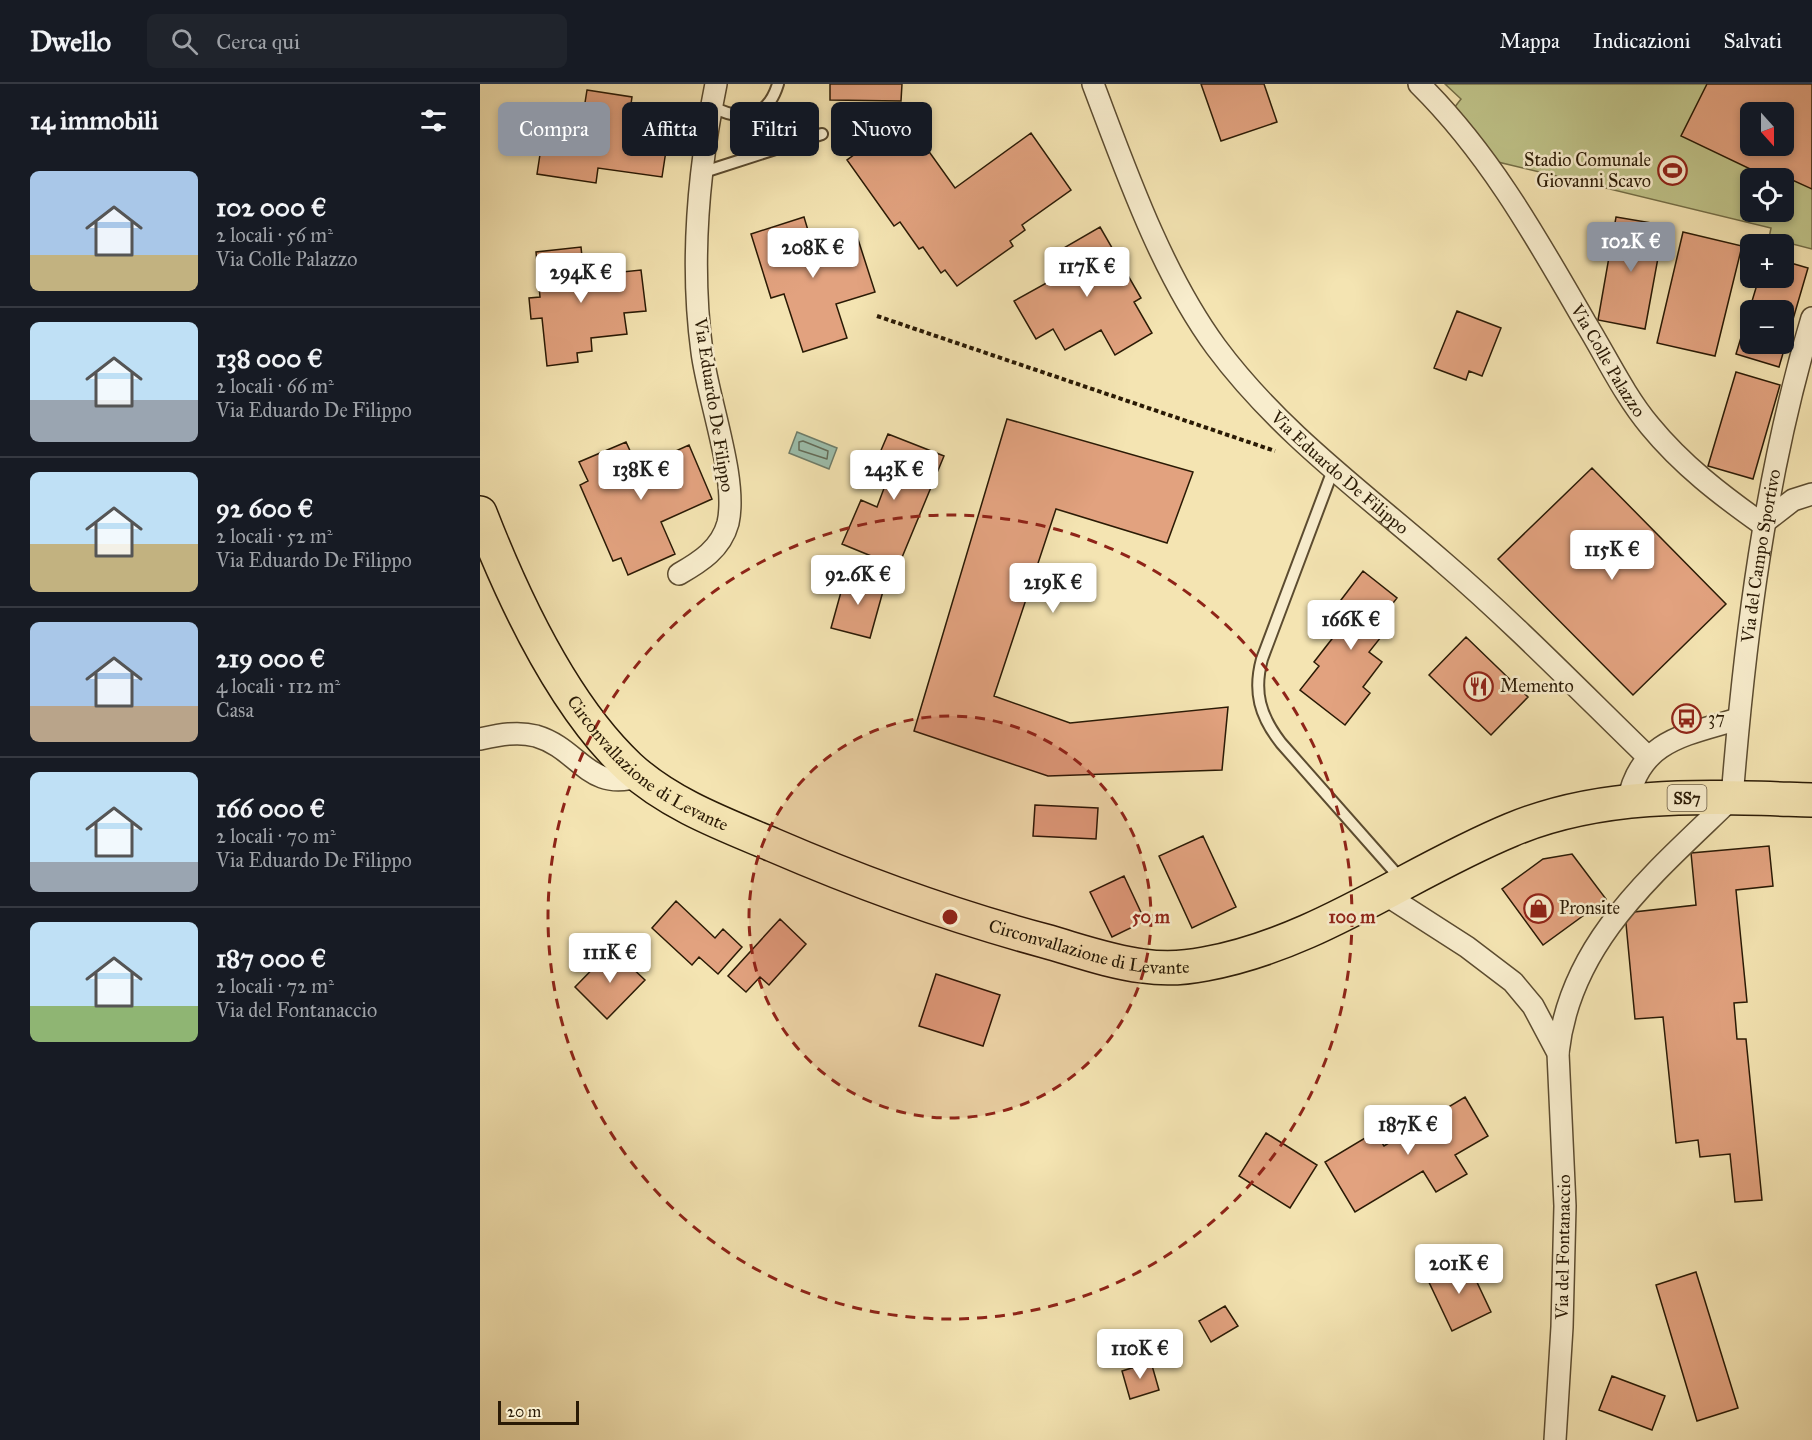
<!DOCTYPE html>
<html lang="it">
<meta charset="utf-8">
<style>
body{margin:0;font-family:"IM FELL Great Primer",serif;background:#20242c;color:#f1f3f6;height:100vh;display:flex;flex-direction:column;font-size:22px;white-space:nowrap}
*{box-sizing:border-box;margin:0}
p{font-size:20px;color:#9ea1a6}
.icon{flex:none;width:33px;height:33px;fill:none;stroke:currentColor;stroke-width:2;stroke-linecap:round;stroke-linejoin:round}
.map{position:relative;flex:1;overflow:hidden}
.panel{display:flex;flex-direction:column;background:#171b24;width:480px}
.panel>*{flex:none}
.hud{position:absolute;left:18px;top:18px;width:570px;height:54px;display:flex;gap:12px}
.needle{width:39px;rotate:159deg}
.buttons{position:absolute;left:1260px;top:18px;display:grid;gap:12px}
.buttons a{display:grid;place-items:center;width:54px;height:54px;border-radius:9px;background:#171b24;box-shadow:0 3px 9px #0003;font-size:30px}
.scale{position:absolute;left:18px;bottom:15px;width:81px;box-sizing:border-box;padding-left:6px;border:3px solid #2a1a05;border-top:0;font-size:16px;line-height:21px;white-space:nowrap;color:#2a1a05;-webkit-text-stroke:4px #f8edcd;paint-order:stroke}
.price{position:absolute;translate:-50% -51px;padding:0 14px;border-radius:6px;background:#fff;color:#222;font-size:20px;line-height:39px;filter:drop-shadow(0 2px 3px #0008)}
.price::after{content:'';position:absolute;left:50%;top:36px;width:18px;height:14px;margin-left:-9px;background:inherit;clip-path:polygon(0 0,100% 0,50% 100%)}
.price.selected{background:#8c9099;color:#fff}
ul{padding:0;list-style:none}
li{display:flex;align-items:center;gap:18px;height:150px;padding:0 30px}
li+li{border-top:2px solid #363941}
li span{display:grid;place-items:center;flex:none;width:168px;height:120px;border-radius:9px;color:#555}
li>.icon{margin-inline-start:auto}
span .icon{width:72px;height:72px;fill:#fffc;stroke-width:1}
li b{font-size:26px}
h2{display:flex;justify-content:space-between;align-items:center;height:72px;padding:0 30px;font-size:26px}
.chip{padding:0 21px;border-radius:9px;background:#171b24;box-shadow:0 3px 9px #0003;font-size:21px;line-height:54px}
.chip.selected{background:#8c9099;color:#fff}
header{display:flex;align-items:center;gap:36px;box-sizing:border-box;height:84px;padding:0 30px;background:#171b24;border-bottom:2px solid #363941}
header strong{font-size:28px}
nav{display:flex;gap:33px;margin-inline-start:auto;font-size:21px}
.search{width:420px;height:54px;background:#20242c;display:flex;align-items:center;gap:15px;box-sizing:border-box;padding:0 21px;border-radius:9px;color:#9ea1a6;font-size:22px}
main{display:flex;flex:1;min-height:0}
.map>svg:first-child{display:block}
</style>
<header>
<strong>Dwello</strong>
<div class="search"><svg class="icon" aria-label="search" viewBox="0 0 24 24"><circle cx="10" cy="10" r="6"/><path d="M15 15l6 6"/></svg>Cerca qui</div>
<nav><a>Mappa</a><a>Indicazioni</a><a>Salvati</a></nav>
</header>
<main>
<section class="panel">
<h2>14 immobili<svg class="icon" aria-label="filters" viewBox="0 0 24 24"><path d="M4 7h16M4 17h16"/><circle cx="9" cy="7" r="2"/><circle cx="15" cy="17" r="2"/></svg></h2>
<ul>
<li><span style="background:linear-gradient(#a9c7e8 70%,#c2b280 0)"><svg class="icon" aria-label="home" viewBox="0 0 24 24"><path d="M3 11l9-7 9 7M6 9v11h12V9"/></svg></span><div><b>102 000 €</b><p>2 locali · 56 m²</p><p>Via Colle Palazzo</p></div></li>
<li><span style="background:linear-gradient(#bfe0f5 65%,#9aa5b1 0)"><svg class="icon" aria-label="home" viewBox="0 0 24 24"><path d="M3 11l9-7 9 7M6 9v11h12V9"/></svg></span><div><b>138 000 €</b><p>2 locali · 66 m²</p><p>Via Eduardo De Filippo</p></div></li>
<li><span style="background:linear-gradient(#bfe0f5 60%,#c2b280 0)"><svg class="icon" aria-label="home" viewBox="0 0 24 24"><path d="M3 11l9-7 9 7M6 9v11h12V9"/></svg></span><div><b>92 600 €</b><p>2 locali · 52 m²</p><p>Via Eduardo De Filippo</p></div></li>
<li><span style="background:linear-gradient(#a9c7e8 70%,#b9a48a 0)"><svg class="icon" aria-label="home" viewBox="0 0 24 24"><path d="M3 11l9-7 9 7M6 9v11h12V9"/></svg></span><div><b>219 000 €</b><p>4 locali · 112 m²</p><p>Casa</p></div></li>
<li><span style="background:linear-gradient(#bfe0f5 75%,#9aa5b1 0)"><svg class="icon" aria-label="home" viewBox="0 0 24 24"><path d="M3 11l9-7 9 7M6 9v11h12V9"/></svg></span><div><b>166 000 €</b><p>2 locali · 70 m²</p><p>Via Eduardo De Filippo</p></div></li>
<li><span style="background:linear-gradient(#bfe0f5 70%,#8fb573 0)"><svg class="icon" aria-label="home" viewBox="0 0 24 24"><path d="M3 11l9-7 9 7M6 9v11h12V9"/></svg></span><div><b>187 000 €</b><p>2 locali · 72 m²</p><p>Via del Fontanaccio</p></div></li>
</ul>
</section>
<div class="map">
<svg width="1332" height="1356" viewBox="0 0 1332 1356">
<rect width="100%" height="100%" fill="#f4e4b2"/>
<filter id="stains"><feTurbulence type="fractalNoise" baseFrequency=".00333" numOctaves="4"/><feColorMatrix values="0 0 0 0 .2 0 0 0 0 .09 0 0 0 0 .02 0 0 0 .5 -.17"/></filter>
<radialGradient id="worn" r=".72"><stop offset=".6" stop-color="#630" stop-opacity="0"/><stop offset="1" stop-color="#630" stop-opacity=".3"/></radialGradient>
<!-- green -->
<path fill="#bfc389" stroke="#746e47" stroke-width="1.5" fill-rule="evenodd" d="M965,0h367v165l-43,-11 2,-10 -273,-66 -44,-54 7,-9zM1270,28h34v34h-34zM1270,94h34v34h-34z"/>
<!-- water -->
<path fill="#9cbfad" stroke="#6e7d6a" stroke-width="1.5" d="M317,348l40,16 -8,21 -40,-16z"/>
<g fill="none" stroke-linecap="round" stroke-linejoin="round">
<!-- shore -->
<path stroke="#636c59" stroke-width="1.5" d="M323,357l25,10 -1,8 -28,-9v-8z"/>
</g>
<!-- building -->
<path fill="#e2a27f" stroke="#2a1a05" stroke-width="1.5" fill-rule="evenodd" d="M350,0h72l-1,17 -71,-1z
M721,0h63l13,38 -56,19z
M1227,0h105v105l-33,-15 -3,4h-7l-88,-42zM1270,28h34v34h-34z
M107,6l45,7 -4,28 41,6 -7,46 -64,-9 -2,15 -59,-9 8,-52 36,6z
M425,34l50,70 76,-55 40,57 -49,35 3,5 -15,11 3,5 -56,40 -12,-16 -4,3 -18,-26 -4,2 -19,-27 -6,4 -47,-66z
M324,133l9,30 43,-14 19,59 -39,12 11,34 -44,14 -19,-58 -13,4 -20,-64z
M1136,133l48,8 -19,104 -47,-9z
M620,143l41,71 -7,4 18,31 -37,22 -14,-25 -36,20 -12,-21 -17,10 -22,-38 47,-26 -11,-19z
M1203,148l59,14 -27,110 -58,-13z
M101,163l3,29 57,-6 5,41 -22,2 3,21 -36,4 1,13 -15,2 1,9 -31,4 -5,-48 -11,1 -2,-21 11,-1 -4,-45z
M1304,177l24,7 -29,99 -43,-13 23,-76h25zM1270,226h34v34h-34z
M977,227l44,17 -19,48 -13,-5 -3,9 -32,-12z
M1256,288l44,13 -27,94 -45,-13z
M527,335l186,53 -26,71 -111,-34 -62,187 76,27 158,-16 -6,63 -174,6 -134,-45z
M408,350l56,22 -46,111 -56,-23 19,-44 16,7 9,-24 -16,-7z
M146,358l12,26 51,-23 23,54 -51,23 14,32 -47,21 -7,-17 -8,3 -33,-76 8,-4 -9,-19z
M1112,384l134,136 -93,91 -135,-136z
M883,487l34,27 -17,22 9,7 -20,25 13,10 -19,25 7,6 -25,32 -45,-35 19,-24 -5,-4 21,-27 -6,-5 19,-24 -7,-6z
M366,490l39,10 -15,54 -39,-10z
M986,553l62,60 -37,38 -62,-60z
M555,721l63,3 -2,31 -63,-3z
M723,752l33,71 -44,21 -33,-72z
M1289,762l4,40 -37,4 11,112 -13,1 3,36h9l16,161 -27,2 -5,-48 -30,3 -2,-17 -22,3 -13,-126 -28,2 -10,-106 71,-8 -5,-52z
M1092,770l34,45 -63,46 -41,-56 41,-30z
M644,792l21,45 -33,16 -22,-45z
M196,817l39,37 8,-9 19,18 -24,27 -19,-17 -7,8 -40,-37z
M300,835l26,25 -37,41 -9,-8 -14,15 -18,-16z
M132,865l33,31 -38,39 -32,-32z
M456,890l64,21 -17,51 -64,-20z
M985,1013l23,39 -33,19 12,19 -31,18 -13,-21 -68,41 -30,-50 50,-30 9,14z
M786,1049l51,32 -27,43 -51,-32z
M986,1175l25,53 -39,19 -25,-53z
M1216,1188l42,136 -41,13 -41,-136z
M745,1222l13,20 -27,16 -12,-21z
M671,1278l8,28 -29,9 -8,-28z
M1132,1292l53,20 -13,34 -53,-20z"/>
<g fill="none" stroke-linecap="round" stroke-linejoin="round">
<defs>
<path id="lane" d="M231,22c30,16 56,14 67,-22
M221,89l121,-39
M853,386l-71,189c-9,33 -2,57 19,84l120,136"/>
<g id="street">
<path id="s1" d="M613,0c33,87 68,188 123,263 63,85 148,146 227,215 71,61 137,129 204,194"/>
<path id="s2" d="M939,0c70,69 117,153 166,238 21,34 39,73 65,104 32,39 71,69 112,98l31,-24 19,-6"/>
<path d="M199,490c21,-12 42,-25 49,-51 10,-44 -20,-123 -26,-171 -12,-89 -4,-180 14,-268"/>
<path d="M0,655c19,-4 37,-8 56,-3 44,13 52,57 104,40"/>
<path d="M1148,718c11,-62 58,-67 110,-83"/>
<path d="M903,809l84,54 46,35 20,24 25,47 7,153 -3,121 -7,113"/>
<path id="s3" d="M1078,969c12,-112 97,-180 174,-255 13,-162 33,-323 80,-480"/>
</g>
<g id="primary">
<path id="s4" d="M0,429c33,85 82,191 149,254 40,37 94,57 144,78 88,38 179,71 272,96 32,9 65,21 98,25 20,3 42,2 62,-2 111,-20 204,-92 306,-134 95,-40 201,-33 301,-30"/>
</g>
</defs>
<!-- lane casing -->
<use href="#lane" stroke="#5c4c30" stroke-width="14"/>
<!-- street casing -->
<use href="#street" stroke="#5c4c30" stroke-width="24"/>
<!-- primary casing -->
<use href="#primary" stroke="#2a1a05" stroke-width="36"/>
<!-- path -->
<path stroke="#2a1a05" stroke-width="4" stroke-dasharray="4.5 3" stroke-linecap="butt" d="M397,232l398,135"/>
<!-- lane -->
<use href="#lane" stroke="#f8edcd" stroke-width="10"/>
<!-- street -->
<use href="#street" stroke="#f8edcd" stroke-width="21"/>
<!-- primary -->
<use href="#primary" stroke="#f4e4b2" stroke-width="33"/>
</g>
<!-- distance rings -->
<circle cx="470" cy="833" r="201" fill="#8f2418" fill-opacity=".12"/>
<g fill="none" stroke="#8f2418" stroke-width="3" stroke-dasharray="10 8">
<circle cx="470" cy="833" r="201"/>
<circle cx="470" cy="833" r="402"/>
</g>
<!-- icons -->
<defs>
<symbol id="stadium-ring" viewBox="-11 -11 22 22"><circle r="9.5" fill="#f8edcd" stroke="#8f2418" stroke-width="1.5"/><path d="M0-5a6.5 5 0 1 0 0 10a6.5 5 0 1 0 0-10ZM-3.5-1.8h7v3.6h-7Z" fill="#8f2418"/></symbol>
<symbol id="restaurant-ring" viewBox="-11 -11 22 22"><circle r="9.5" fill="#f8edcd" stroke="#8f2418" stroke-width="1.5"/><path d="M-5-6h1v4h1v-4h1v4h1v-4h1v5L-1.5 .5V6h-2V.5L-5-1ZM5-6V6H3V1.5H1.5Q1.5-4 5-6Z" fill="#8f2418"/></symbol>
<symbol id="bus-ring" viewBox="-11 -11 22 22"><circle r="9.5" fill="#f8edcd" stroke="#8f2418" stroke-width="1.5"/><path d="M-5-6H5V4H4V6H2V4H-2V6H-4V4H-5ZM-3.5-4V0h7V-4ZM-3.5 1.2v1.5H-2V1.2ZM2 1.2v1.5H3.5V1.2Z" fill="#8f2418"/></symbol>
<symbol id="shop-ring" viewBox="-11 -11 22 22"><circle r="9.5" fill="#f8edcd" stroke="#8f2418" stroke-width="1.5"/><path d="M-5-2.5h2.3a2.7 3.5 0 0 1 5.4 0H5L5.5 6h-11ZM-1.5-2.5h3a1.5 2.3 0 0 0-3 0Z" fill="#8f2418"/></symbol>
</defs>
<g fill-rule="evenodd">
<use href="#stadium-ring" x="1176" y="70" width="33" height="33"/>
<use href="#restaurant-ring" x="982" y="586" width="33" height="33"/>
<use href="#bus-ring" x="1190" y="618" width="33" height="33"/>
<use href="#shop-ring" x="1042" y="808" width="33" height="33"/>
</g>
<g text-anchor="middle" stroke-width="5" stroke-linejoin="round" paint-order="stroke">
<!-- shield labels -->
<rect fill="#f8edcd" stroke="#685941" stroke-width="1.5" x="1187.5" y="701" width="39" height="26" rx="4.5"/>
<g font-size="16" font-weight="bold" fill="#2a1a05">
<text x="1207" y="720">SS7</text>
</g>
<!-- poi labels -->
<g font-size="18" fill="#2a1a05" stroke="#f8edcd" text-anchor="start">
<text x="1171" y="82" text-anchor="end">Stadio Comunale<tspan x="1171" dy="21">Giovanni Scavo</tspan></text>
<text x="1020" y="608">Memento</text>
<text x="1228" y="640">37</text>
<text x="1079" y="830">Pronsite</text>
</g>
<!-- street labels -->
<g font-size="18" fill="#2a1a05" stroke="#f8edcd">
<text dy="6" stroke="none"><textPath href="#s2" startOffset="336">Via Colle Palazzo</textPath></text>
<text transform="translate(234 321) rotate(81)" y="6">Via Eduardo De Filippo</text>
<text dy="6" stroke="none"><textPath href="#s1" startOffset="468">Via Eduardo De Filippo</textPath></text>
<text dy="6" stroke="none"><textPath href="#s3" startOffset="560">Via del Campo Sportivo</textPath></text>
<text dy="6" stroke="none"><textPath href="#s4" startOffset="309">Circonvallazione di Levante</textPath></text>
<text dy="6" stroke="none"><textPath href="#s4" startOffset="795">Circonvallazione di Levante</textPath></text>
<text transform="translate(1083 1163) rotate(-89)" y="6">Via del Fontanaccio</text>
</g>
</g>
<circle cx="470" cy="833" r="9" fill="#8f2418" stroke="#f8edcd" stroke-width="3"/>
<g font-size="18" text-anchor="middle" font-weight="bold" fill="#8f2418" stroke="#f8edcd" stroke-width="5" stroke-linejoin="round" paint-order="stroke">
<text x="671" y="839">50 m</text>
<text x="872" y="839">100 m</text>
</g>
<rect width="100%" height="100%" filter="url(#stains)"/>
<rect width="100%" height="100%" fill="url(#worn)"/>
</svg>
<div class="buttons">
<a><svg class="needle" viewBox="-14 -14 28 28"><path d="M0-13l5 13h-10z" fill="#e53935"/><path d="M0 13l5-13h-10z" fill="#9ea1a6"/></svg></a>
<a><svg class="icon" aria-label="locate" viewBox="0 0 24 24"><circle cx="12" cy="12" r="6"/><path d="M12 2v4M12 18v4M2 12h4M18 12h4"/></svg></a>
<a>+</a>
<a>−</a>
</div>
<div class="scale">20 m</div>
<b class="price selected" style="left:1151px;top:189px">102K €</b>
<b class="price" style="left:333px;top:195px">208K €</b>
<b class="price" style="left:607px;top:214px">117K €</b>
<b class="price" style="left:101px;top:220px">294K €</b>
<b class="price" style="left:161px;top:417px">138K €</b>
<b class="price" style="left:414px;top:417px">243K €</b>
<b class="price" style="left:1132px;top:497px">115K €</b>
<b class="price" style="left:378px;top:522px">92.6K €</b>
<b class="price" style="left:573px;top:530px">219K €</b>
<b class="price" style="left:871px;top:567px">166K €</b>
<b class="price" style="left:130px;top:900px">111K €</b>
<b class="price" style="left:928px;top:1072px">187K €</b>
<b class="price" style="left:979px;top:1211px">201K €</b>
<b class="price" style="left:660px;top:1296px">110K €</b>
<div class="hud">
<a class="chip selected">Compra</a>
<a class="chip">Affitta</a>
<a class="chip">Filtri</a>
<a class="chip">Nuovo</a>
</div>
</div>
</main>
